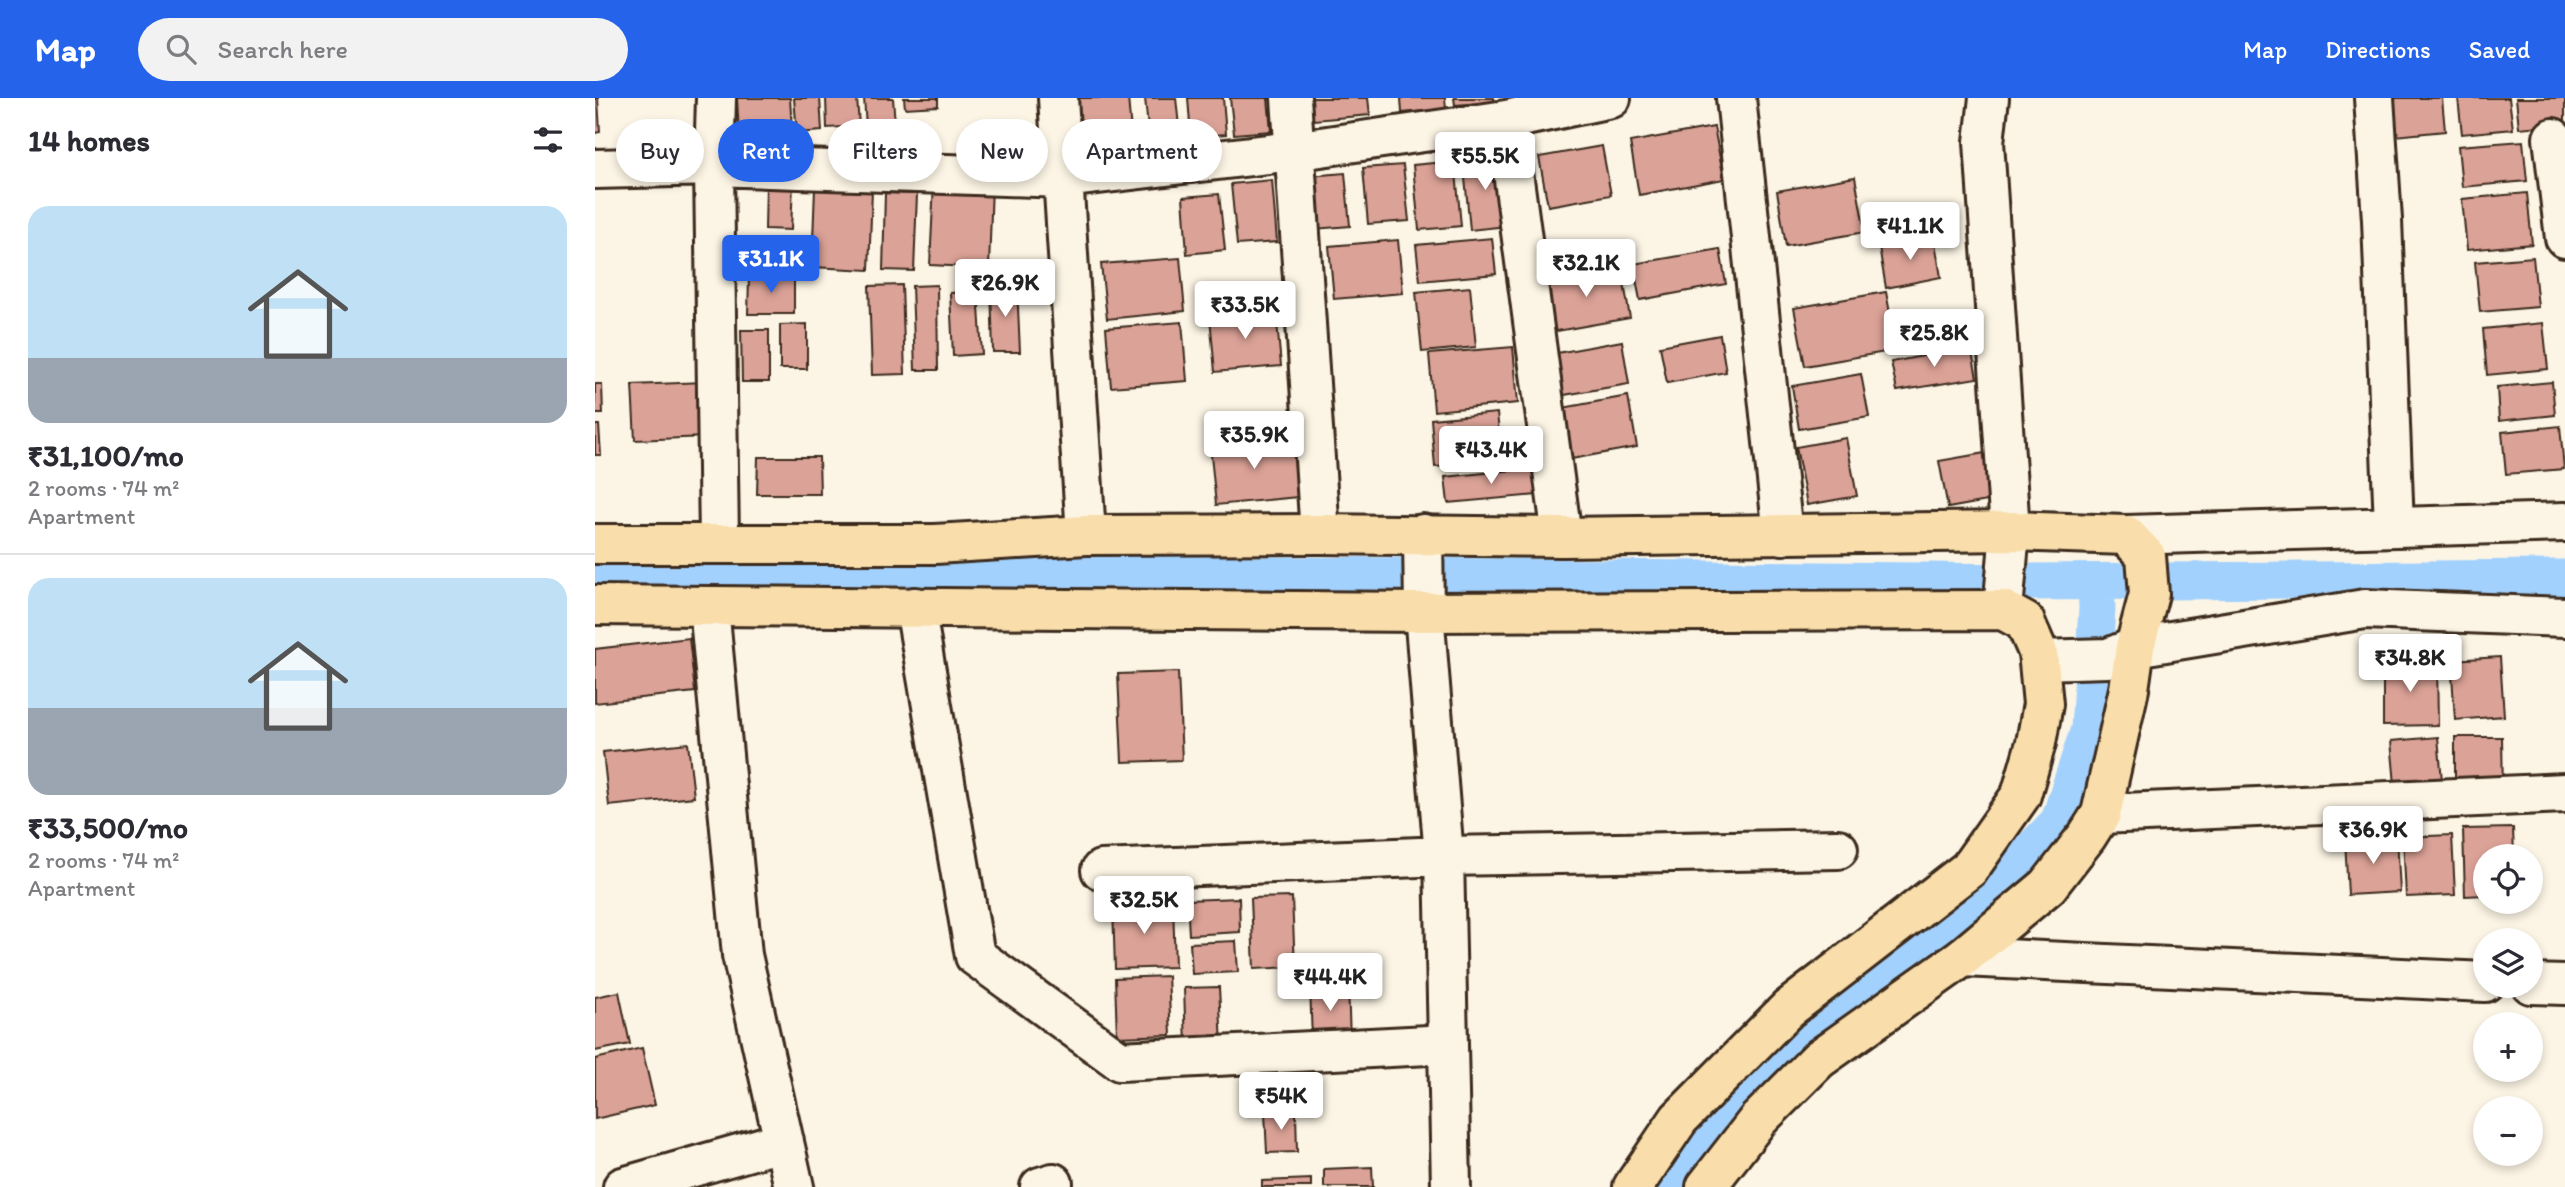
<!DOCTYPE html>
<meta charset="utf-8">
<style>
body{margin:0;font-family:Itim,sans-serif;background:#f2f2f3;color:#2b2b33;height:100vh;display:flex;flex-direction:column;font-size:26px;white-space:nowrap}
*{box-sizing:border-box;margin:0}
p{font-size:23px;color:#7c7c81}
.icon{flex:none;width:38px;height:38px;fill:none;stroke:currentColor;stroke-width:2;stroke-linecap:round;stroke-linejoin:round}
.map{position:relative;flex:1;overflow:hidden}
.drawer{display:flex;flex-direction:column;background:#fff;width:595px}
.drawer>*{flex:none}
.hud{position:absolute;left:21px;top:21px;width:665px;height:63px;display:flex;gap:14px}
.fabs{position:absolute;left:1878px;top:746px;display:grid;gap:14px}
.fabs a{display:grid;place-items:center;width:70px;height:70px;border-radius:50%;background:#fff;box-shadow:0 4px 10px #0003;font-size:35px}
.price{position:absolute;translate:-50% -60px;padding:0 16px;border-radius:7px;background:#fff;color:#222;font-size:23px;line-height:46px;filter:drop-shadow(0 2px 4px #0008)}
.price::after{content:'';position:absolute;left:50%;top:42px;width:21px;height:16px;margin-left:-10px;background:inherit;clip-path:polygon(0 0,100% 0,50% 100%)}
.price.on{background:#2563eb;color:#fff}
ul{padding:0;list-style:none}
li{display:grid;align-content:center;gap:14px;height:371px;padding:0 28px}
li+li{border-top:2px solid #e1e1e2}
li span{display:grid;place-items:center;height:217px;border-radius:21px;color:#555}
li>.icon{margin-inline-start:auto}
span .icon{width:126px;height:126px;fill:#fffc;stroke-width:1}
li b{font-size:30px}
h2{display:flex;justify-content:space-between;align-items:center;height:84px;padding:0 28px;font-size:30px}
.tag{padding:0 24px;border-radius:32px;background:#fff;box-shadow:0 4px 10px #0003;font-size:24px;line-height:63px}
.tag.on{background:#2563eb;color:#fff}
header{display:flex;align-items:center;gap:42px;box-sizing:border-box;height:98px;padding:0 35px;background:#2563eb;color:#fff}
header strong{font-size:33px}
nav{display:flex;gap:38px;margin-inline-start:auto;font-size:24px}
.search{width:490px;height:63px;background:#f2f2f3;display:flex;align-items:center;gap:18px;box-sizing:border-box;padding:0 24px;border-radius:38px;color:#7c7c81;font-size:26px}
main{display:flex;flex:1;min-height:0}
.map>svg:first-child{display:block}
</style>
<header>
<strong>Map</strong>
<div class="search"><svg class="icon" aria-label="search" viewBox="0 0 24 24"><circle cx="10" cy="10" r="6"/><path d="M15 15l6 6"/></svg>Search here</div>
<nav><a>Map</a><a>Directions</a><a>Saved</a></nav>
</header>
<main>
<section class="drawer">
<h2>14 homes<svg class="icon" aria-label="filters" viewBox="0 0 24 24"><path d="M4 7h16M4 17h16"/><circle cx="9" cy="7" r="2"/><circle cx="15" cy="17" r="2"/></svg></h2>
<ul>
<li><span style="background:linear-gradient(#bfe0f5 70%,#9aa5b1 0)"><svg class="icon" aria-label="home" viewBox="0 0 24 24"><path d="M3 11l9-7 9 7M6 9v11h12V9"/></svg></span><div><b>₹31,100/mo</b><p>2 rooms · 74 m²</p><p>Apartment</p></div></li>
<li><span style="background:linear-gradient(#bfe0f5 60%,#9aa5b1 0)"><svg class="icon" aria-label="home" viewBox="0 0 24 24"><path d="M3 11l9-7 9 7M6 9v11h12V9"/></svg></span><div><b>₹33,500/mo</b><p>2 rooms · 74 m²</p><p>Apartment</p></div></li>
</ul>
</section>
<div class="map">
<svg width="1970" height="1089" viewBox="0 0 1970 1089">
<rect width="100%" height="100%" fill="#fcf5e5"/>
<filter id="ink" filterUnits="userSpaceOnUse"><feTurbulence type="fractalNoise" baseFrequency=".0143" numOctaves="2"/><feDisplacementMap in="SourceGraphic" scale="14" xChannelSelector="R" yChannelSelector="G"/><feConvolveMatrix kernelMatrix="1 2 1 2 8 2 1 2 1" color-interpolation-filters="sRGB"/></filter>
<g filter="url(#ink)">
<g fill="none" stroke-linecap="round" stroke-linejoin="round">
<!-- canal -->
<path stroke="#a2d1fe" stroke-width="37" d="M0,472l379,2 1053,10 538,-4
M1073,1089l51,-78 83,-74 180,-134 77,-80 30,-92 8,-120 -1,-27"/>
</g>
<!-- building -->
<path fill="#dba297" stroke="#3b2a1e" stroke-width="2" d="M0,0h3l2,34 -5,1z
M142,0h53l2,32 -53,4z
M199,0h26l2,33 -25,2z
M231,0h31l2,28 -32,2z
M269,0h29l2,26 -29,2z
M309,0h34v8l-33,2z
M483,0h50l4,45 -49,4z
M550,0h31l4,38 -31,3z
M593,0h35l3,36 -35,3z
M635,0h38l3,33 -37,3z
M706,0h67l2,17 -67,6z
M806,0h44l1,11 -44,4z
M859,0h40l1,4 -40,3z
M1796,0h51l3,33 -50,5z
M1863,0h51l4,31 -51,5z
M1921,0h49v26l-46,4z
M1119,29l10,52 -85,16 -9,-53z
M1928,43l4,40 -65,6 -4,-41z
M1007,48l9,49 -63,11 -9,-49z
M905,56l7,72 -37,4 -7,-73z
M860,63l6,65 -42,4 -6,-65z
M808,67l6,56 -41,3 -5,-56z
M750,75l5,53 -36,3 -5,-53z
M1260,79l10,55 -79,14 -9,-55z
M677,82l5,62 -40,3 -6,-61z
M339,84l58,3 -3,83 -59,-3z
M171,85l27,1 -2,46 -26,-1z
M220,90l57,2 -3,80 -57,-3z
M290,95l32,1 -3,77 -31,-1z
M1932,95l5,51 -65,6 -5,-51z
M624,96l6,56 -38,4 -4,-57z
M1339,139l7,40 -55,11 -7,-41z
M897,140l4,36 -76,7 -4,-36z
M198,141l1,30 -49,2 -1,-30z
M803,142l5,53 -69,6 -5,-53z
M1125,151l6,35 -86,16 -7,-36z
M1938,159l5,50 -58,5 -5,-50z
M585,160l5,53 -78,8 -6,-55z
M1026,168l9,52 -79,14 -9,-51z
M199,178v38h-46l1,-37z
M307,187l3,89 -33,1 -3,-89z
M342,187l1,85h-23l-3,-84z
M422,187l3,67h-27l-2,-66z
M875,189l6,60 -54,5 -6,-60z
M383,193l4,63 -29,2 -3,-63z
M1291,194l11,58 -92,16 -11,-58z
M681,213l5,55 -66,6 -5,-55z
M587,224l5,59 -76,6 -5,-59z
M1948,225l5,46 -61,6 -4,-46z
M212,226v45h-27v-44z
M146,232h28v52h-27z
M1125,237l6,37 -59,11 -7,-37z
M1027,243l7,43 -65,11 -7,-42z
M918,249l5,56 -84,8 -5,-57z
M1376,249l6,31 -80,13 -6,-29z
M1266,276l8,43 -70,12 -7,-43z
M109,284l2,55 -71,3 -3,-55z
M1957,284l3,33 -56,6 -2,-34z
M0,286h7l1,30h-8z
M1033,298l9,51 -71,13 -9,-51z
M902,315l5,49 -67,5 -4,-48z
M0,327h4l2,30h-6z
M1965,328l4,43 -58,5 -4,-42z
M697,339l6,60 -82,8 -6,-60z
M1251,340l11,58 -50,9 -11,-58z
M1390,355l8,47 -45,8 -9,-47z
M163,359h61l1,37h-63z
M939,370l3,27 -89,8 -3,-26z
M94,540l6,54 -100,11v-54z
M1905,559l4,59 -49,4 -4,-60z
M1842,563l1,64 -55,1v-64z
M583,574l4,88 -60,2 -4,-88z
M1843,639l5,54 -47,4 -5,-54z
M1860,639h47l1,55h-48z
M93,645l6,54 -85,9 -6,-54z
M1918,730l1,28h-29v39l-20,1 -2,-67z
M1857,737l3,60 -49,2 -3,-60z
M1802,739l3,55 -52,3 -3,-55z
M697,799l3,70 -41,2 -3,-71z
M644,800l1,34 -51,3 -2,-35z
M578,805l2,64 -60,2 -2,-63z
M641,843l2,31 -46,2 -2,-31z
M573,878l3,59 -54,2 -2,-59z
M753,886l2,56 -38,1 -2,-56z
M624,889l3,58 -36,1 -2,-58z
M24,894l11,52 -35,7v-54z
M47,950l13,57 -60,14v-60z
M701,1014l1,40 -30,1 -2,-40z
M777,1069l1,20h-49v-18z
M716,1081v8h-49v-6z"/>
<g fill="none" stroke-linecap="round" stroke-linejoin="round">
<defs>
<path id="minor" d="M121,0l-2,68 5,377
M463,0l28,437
M696,0l29,436
M1141,0l47,437
M1394,0l-5,44 26,389 -7,79
M1779,0l8,122 12,306
M911,22l56,417
M1958,40l12,100
M0,71l119,-3 350,12 229,-27 213,-31 105,-22
M828,436l1,78 20,244 7,331
M1531,437l439,-13
M114,509l33,348 52,232
M320,509l60,349 145,105 328,-17
M1444,562l69,-2 27,-11 230,-38 200,8
M1506,716l464,-21
M506,772l343,-14 394,-7
M1368,859l522,25
M1936,886l34,1
M28,1089l161,-46
M445,1089l13,-4"/>
<path id="major" d="M0,446h340l151,-9 234,-1 242,3 448,-6 116,4 20,21 3,38 -14,53 -6,42 -28,125 -14,22 -39,50 -85,71 -144,102 -61,61 -52,67
M0,507l829,7 579,-2 22,12 13,30 5,52 -7,39 -15,52 -52,74 -181,140 -109,110 -46,68"/>
</defs>
<!-- minor casing -->
<use href="#minor" stroke="#3b2a1e" stroke-width="44"/>
<!-- major casing -->
<use href="#major" stroke="#3b2a1e" stroke-width="44"/>
<!-- minor -->
<use href="#minor" stroke="#fcf5e5" stroke-width="38"/>
<!-- major -->
<use href="#major" stroke="#f9deab" stroke-width="38"/>
</g>
</g>
</svg>
<div class="fabs">
<a><svg class="icon" aria-label="locate" viewBox="0 0 24 24"><circle cx="12" cy="12" r="6"/><path d="M12 2v4M12 18v4M2 12h4M18 12h4"/></svg></a>
<a><svg class="icon" aria-label="layers" viewBox="0 0 24 24"><path d="M12 4l9 5-9 5-9-5zM3 14l9 5 9-5"/></svg></a>
<a>+</a>
<a>−</a>
</div>
<b class="price" style="left:890px;top:94px">₹55.5K</b>
<b class="price" style="left:1315px;top:164px">₹41.1K</b>
<b class="price on" style="left:176px;top:197px">₹31.1K</b>
<b class="price" style="left:991px;top:201px">₹32.1K</b>
<b class="price" style="left:410px;top:221px">₹26.9K</b>
<b class="price" style="left:650px;top:243px">₹33.5K</b>
<b class="price" style="left:1339px;top:271px">₹25.8K</b>
<b class="price" style="left:659px;top:373px">₹35.9K</b>
<b class="price" style="left:896px;top:388px">₹43.4K</b>
<b class="price" style="left:1815px;top:596px">₹34.8K</b>
<b class="price" style="left:1778px;top:768px">₹36.9K</b>
<b class="price" style="left:549px;top:838px">₹32.5K</b>
<b class="price" style="left:735px;top:915px">₹44.4K</b>
<b class="price" style="left:686px;top:1034px">₹54K</b>
<div class="hud">
<a class="tag">Buy</a>
<a class="tag on">Rent</a>
<a class="tag">Filters</a>
<a class="tag">New</a>
<a class="tag">Apartment</a>
</div>
</div>
</main>
